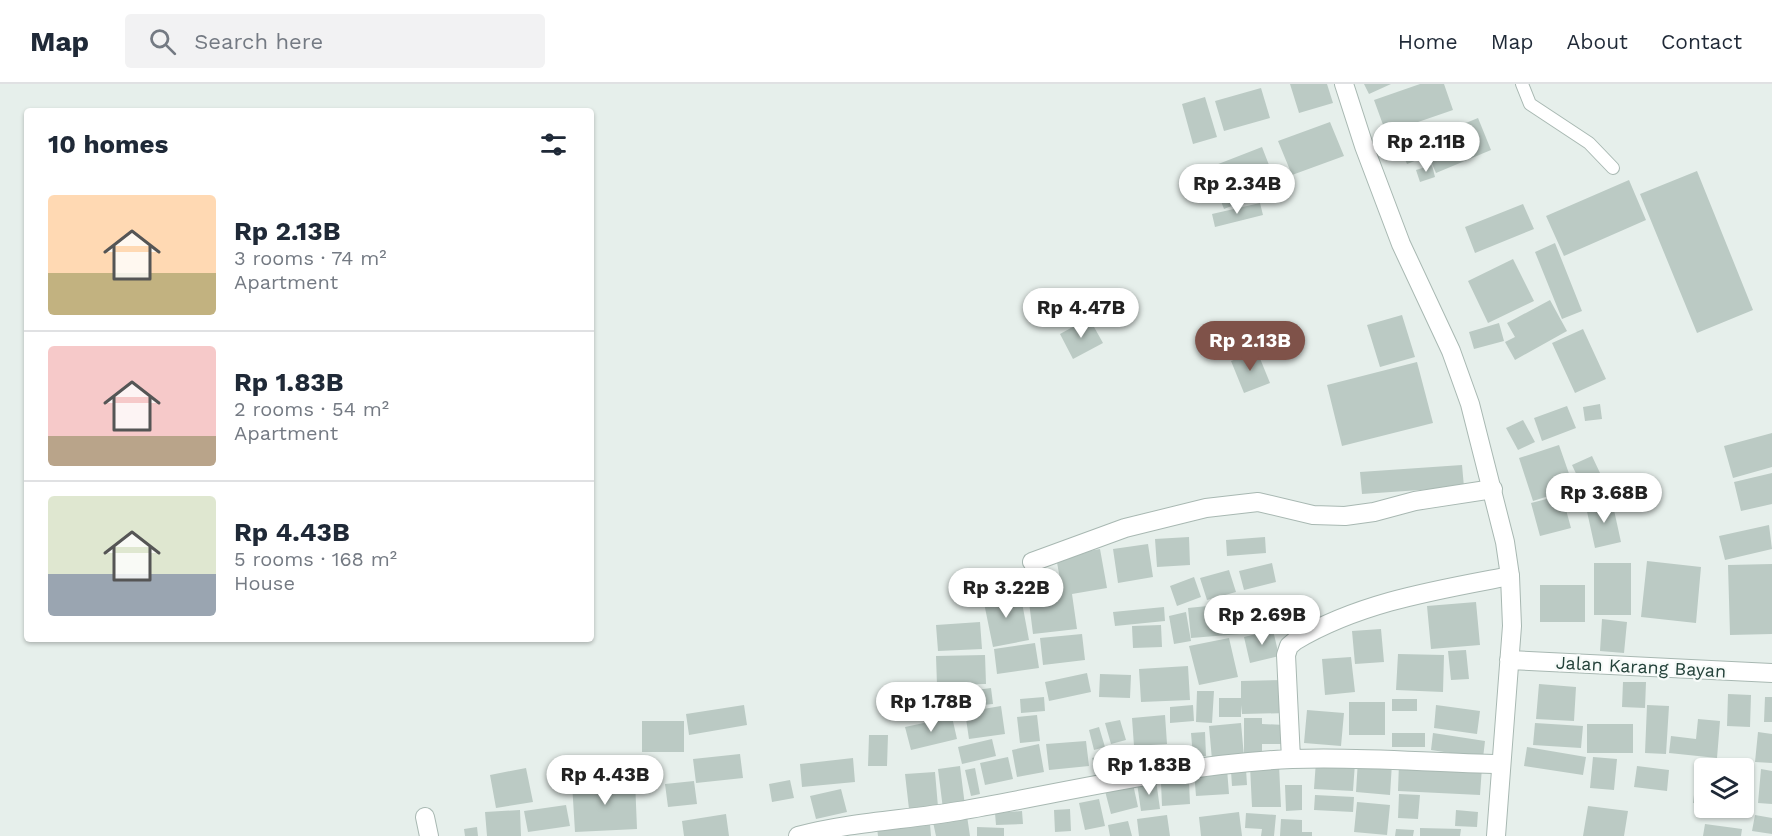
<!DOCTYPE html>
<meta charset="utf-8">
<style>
body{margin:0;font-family:"Work Sans",sans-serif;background:#f2f2f3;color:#1f2937;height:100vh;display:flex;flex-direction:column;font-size:22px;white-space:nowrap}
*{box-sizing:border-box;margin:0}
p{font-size:20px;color:#747a83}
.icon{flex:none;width:33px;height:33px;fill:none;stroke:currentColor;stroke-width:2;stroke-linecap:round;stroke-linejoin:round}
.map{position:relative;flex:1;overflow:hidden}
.panel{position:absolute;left:24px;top:24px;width:570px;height:534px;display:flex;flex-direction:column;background:#fff;border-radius:6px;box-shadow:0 2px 4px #0004}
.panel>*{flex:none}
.controls{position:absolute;left:1694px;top:674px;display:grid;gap:12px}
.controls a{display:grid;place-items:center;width:60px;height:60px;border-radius:6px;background:#fff;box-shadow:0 2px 4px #0004;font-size:30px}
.price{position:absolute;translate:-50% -51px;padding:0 14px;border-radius:21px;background:#fff;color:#222;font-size:20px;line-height:39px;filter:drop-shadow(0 2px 3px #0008)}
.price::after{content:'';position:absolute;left:50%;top:36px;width:18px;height:14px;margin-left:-9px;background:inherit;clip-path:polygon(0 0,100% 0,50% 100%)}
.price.on{background:#7f5249;color:#fff}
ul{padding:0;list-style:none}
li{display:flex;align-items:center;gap:18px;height:150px;padding:0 24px}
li+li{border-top:2px solid #e0e1e3}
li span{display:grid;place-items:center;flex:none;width:168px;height:120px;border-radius:6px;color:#555}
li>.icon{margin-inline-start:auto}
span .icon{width:72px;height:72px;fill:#fffc;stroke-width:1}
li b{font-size:26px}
h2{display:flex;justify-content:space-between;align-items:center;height:72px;padding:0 24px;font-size:26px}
header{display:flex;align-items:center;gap:36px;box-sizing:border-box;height:84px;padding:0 30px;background:#fff;border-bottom:2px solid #e0e1e3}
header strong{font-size:28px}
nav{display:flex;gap:33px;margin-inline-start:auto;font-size:21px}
.search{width:420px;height:54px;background:#f2f2f3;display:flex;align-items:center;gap:15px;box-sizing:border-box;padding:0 21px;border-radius:6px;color:#747a83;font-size:22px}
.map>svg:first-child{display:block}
</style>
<header>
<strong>Map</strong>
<div class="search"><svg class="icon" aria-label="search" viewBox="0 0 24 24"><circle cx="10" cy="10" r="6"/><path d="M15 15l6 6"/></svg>Search here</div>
<nav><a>Home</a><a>Map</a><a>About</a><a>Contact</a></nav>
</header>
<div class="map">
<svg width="1772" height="752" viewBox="0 0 1772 752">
<rect width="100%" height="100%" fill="#e6efeb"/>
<!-- building -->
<path fill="#bbcac4" d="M1290,0h37l6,19 -34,10z
M1364,0h27l-22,10z
M1420,0h24l9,26 -67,23 -12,-33z
M1261,4l9,30 -46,13 -9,-30z
M1205,13l12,40 -24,7 -11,-40z
M1478,34l13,32 -55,23 -14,-32z
M1330,38l14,34 -52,19 -14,-34z
M1414,55l8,19 -15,6 -8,-19z
M1262,63l16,41 -54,21 -16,-41z
M1432,81l3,12 -15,5 -4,-12z
M1697,87l56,139 -56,23 -57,-139z
M1629,96l17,40 -82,36 -18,-40z
M1260,119l3,12 -48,12 -3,-13z
M1523,120l11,25 -59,24 -10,-26z
M1555,159l27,68 -20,8 -27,-67z
M1513,175l21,42 -46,22 -20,-42z
M1550,216l17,31 -52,29 -10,-18 10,-5 -8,-14z
M1402,231l13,42 -35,10 -13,-42z
M1089,234l14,25 -30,16 -13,-25z
M1499,239l5,18 -30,8 -5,-17z
M1583,245l23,50 -31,14 -23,-50z
M1257,267l13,32 -26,10 -13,-32z
M1417,278l16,61 -91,23 -15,-61z
M1600,320l2,15 -17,2 -2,-14z
M1567,322l9,22 -34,13 -8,-23z
M1523,336l12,22 -17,8 -12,-22z
M1772,349v34l-39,11 -9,-32z
M1559,361l15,43 -41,13 -14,-43z
M1592,372l8,17 -20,9 -8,-17z
M1462,381l2,22 -102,7 -2,-22z
M1772,389v31l-31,7 -7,-29z
M1562,411l9,33 -31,8 -9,-33z
M1612,417l9,41 -26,6 -9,-41z
M1769,441l3,24 -47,11 -6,-24z
M1189,453l1,28 -33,2 -2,-28z
M1265,453l1,16 -39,3 -1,-16z
M1148,460l5,33 -35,6 -5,-34z
M1100,465l7,39 -35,6 5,35 -44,5 -5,-40 34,-4 -6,-33z
M1647,477l54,6 -5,56 -55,-6z
M1272,479l4,19 -32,8 -5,-19z
M1594,479h37v52h-37z
M1772,480v70l-42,1 -2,-70z
M1229,486l7,22 -29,8 -7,-22z
M1194,493l7,20 -24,9 -7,-20z
M1540,501h45v37h-45z
M1020,508l9,48 -36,7 -10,-49z
M1476,518l4,43 -49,4 -4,-43z
M1237,519l3,31 -49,4 -3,-30z
M1164,523l1,14 -50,5 -2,-14z
M1186,528l5,29 -17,3 -5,-28z
M1602,535l25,3 -3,31 -24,-2z
M980,538l2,27 -44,2 -2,-26z
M1161,541l1,22 -29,1 -1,-22z
M1381,545l3,33 -29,2 -3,-33z
M1273,546l6,26 -29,7 -6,-26z
M1082,550l3,26 -42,5 -3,-27z
M1229,554l9,39 -39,8 -10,-39z
M1035,559l4,25 -42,6 -3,-25z
M1466,566l3,29 -18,1 -3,-29z
M1398,570l46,1 -1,37 -47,-2z
M985,571l1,29 -49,1 -1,-29z
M1351,573l4,35 -30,3 -3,-36z
M1188,582l2,34 -49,2 -2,-33z
M1087,589l4,19 -42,9 -4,-19z
M1100,590l31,1 -1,23 -31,-1z
M1287,596l1,33 -46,1 -1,-9v12h-22v-19h22v-17z
M1623,598h23l-1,26 -23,-1z
M1539,600l37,3 -2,34 -38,-2z
M991,604l2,16 -31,3 -1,-15z
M1197,607h17l-2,32 -16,-1z
M1728,610l23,1 -1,32 -23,-1z
M1044,613l1,14 -24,2 -1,-14z
M1765,613h7v25h-8z
M1392,615h25v12h-25z
M1349,618h36v33h-36z
M744,621l3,20 -58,10 -3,-21z
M1193,621l1,16 -24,2v-16z
M1436,621l44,6 -3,23 -43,-6z
M1647,621l22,1 -3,48 -21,-1z
M1001,622l4,28 -36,5 -4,-27z
M1307,626l37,3 -3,33 -37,-3z
M1037,631l3,26 -20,2 -3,-26z
M1165,631l2,29 -33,2 -2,-28z
M952,633l5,22 -46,11 -6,-23z
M1244,634h18v6l23,1v19h-23v11h-18z
M1698,635l22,2 -3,37 -48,-5 2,-17 25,3z
M1120,636l6,20 -15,4 -6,-21z
M642,637h42v31h-42z
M1241,639l3,34 -32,3 -3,-34z
M1535,639l48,3 -2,22 -48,-3z
M1587,640h46v29h-46z
M1099,643l6,20 -11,3 -5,-20z
M1205,648l1,24 -13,1 -2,-24z
M1758,648l14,2v29l-17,-1z
M1392,649h33v14h-33z
M1433,649l52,8 -2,17 -52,-8z
M869,651h19l-1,31h-19z
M992,655l4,17 -34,8 -4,-17z
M1086,657l3,25 -40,4 -3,-26z
M1039,660l5,28 -27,5 -5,-27z
M1191,662v12l-17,1v-12z
M1527,663l59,10 -3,18 -59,-9z
M1130,668l5,19 -17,5 -5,-20z
M740,670l3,24 -47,5 -3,-24z
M1108,670l5,18 -16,4 -5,-18z
M1008,673l5,22 -28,6 -5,-22z
M1593,673l24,2 -3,31 -24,-2z
M853,674l2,24 -53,5 -2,-23z
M1358,676l34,3 -2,32 -34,-3z
M1316,677l39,2 -2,28 -39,-2z
M1698,678l41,4v2h-35v36l-11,-1z
M1399,679l83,4 -2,28 -82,-4z
M1279,681l2,42h-29l-2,-41z
M960,682l5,40 -22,3 -5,-40z
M1637,682l32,4 -2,21 -33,-4z
M1743,683l10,1 -4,41 -6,-1z
M526,684l7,34 -37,6 -6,-33z
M975,684l5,26 -9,2 -6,-26z
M1227,685l2,25 -33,2 -2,-25z
M1246,685l1,16 -15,1 -1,-15z
M1761,685l11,2v33l-14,-1z
M935,688l3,35 -29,2 -4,-35z
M635,696l2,49 -62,3 -3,-49z
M790,696l4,18 -22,4 -3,-18z
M1156,696l4,29 -19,2 -4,-28z
M694,697l3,23 -29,3 -3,-23z
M1189,697l1,23 -28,2 -1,-24z
M1133,700l5,23 -27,7 -6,-23z
M1285,701h17v25l-16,1z
M841,705l6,23 -31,7 -6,-23z
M1399,710l21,1 -2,24 -20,-1z
M1315,711l39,2 -1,15 -39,-2z
M1099,715l6,27 -20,4 -6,-27z
M1357,718l33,3 -3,30 -33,-3z
M566,721l4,21 -42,6 -4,-21z
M1588,722l40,5 -4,25h-41z
M1070,725l1,22 -16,1 -1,-22z
M520,726l1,26h-34l-2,-24z
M1456,726l22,2 -1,15 -22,-1z
M1022,727l1,13 -27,1 -1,-12z
M1239,728l3,24h-41l-2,-19z
M1246,729l30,2 -2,21h-13l1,-7 -17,-1z
M726,730l3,22h-45l-2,-15z
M1167,731l3,21h-31l-2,-17z
M1755,731l17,3v16l-20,-3z
M967,732l3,20h-34l-3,-14z
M1281,735l21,1v12h10v4h-32z
M1128,737l4,15h-22l-2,-11z
M930,740l1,12h-53l-1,-8z
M1705,740l37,5 -1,7h-38z
M477,743l1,9h-13l-1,-7z
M977,743l27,1v8h-27z
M1420,744l41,1 -1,7h-40z
M1396,745l18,1 -1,6h-18z"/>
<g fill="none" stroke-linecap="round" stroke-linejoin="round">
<defs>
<path id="service" d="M1522,0l8,20 59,39 24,25"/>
<path id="minor" d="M1032,478l93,-34 81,-20 52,-6 55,13 32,1 29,-4 41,-11 78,-12
M1291,675l-5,-104 3,-9 6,-5c65,-39 142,-51 215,-65
M425,733l4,19
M798,752c53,-14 107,-16 161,-25 110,-19 221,-47 333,-52 69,-3 139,4 209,5"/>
<path id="tertiary" d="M1344,0l20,62 37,98 50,107 19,53 35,138 5,34 2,50 -16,210
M1509,576l263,13"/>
</defs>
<!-- service casing -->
<use href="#service" stroke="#a8b8b2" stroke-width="14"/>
<!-- minor casing -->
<use href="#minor" stroke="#a8b8b2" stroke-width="20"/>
<!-- tertiary casing -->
<use href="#tertiary" stroke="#a8b8b2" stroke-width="20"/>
<!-- service -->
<use href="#service" stroke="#fff" stroke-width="12"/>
<!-- minor -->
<use href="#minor" stroke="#fff" stroke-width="18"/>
<!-- tertiary -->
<use href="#tertiary" stroke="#fff" stroke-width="18"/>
</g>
<g text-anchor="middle" stroke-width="4.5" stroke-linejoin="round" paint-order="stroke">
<!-- street labels -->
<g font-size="18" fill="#24423a" stroke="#f7fbf9">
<text transform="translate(1641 583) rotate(3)" y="6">Jalan Karang Bayan</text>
</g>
</g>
</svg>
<div class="controls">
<a><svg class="icon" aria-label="layers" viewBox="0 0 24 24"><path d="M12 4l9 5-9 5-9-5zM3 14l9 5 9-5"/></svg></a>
</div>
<b class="price" style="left:1426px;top:89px">Rp 2.11B</b>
<b class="price" style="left:1237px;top:131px">Rp 2.34B</b>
<b class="price" style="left:1081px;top:255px">Rp 4.47B</b>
<b class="price on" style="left:1250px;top:288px">Rp 2.13B</b>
<b class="price" style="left:1604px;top:440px">Rp 3.68B</b>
<b class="price" style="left:1006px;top:535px">Rp 3.22B</b>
<b class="price" style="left:1262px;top:562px">Rp 2.69B</b>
<b class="price" style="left:931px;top:649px">Rp 1.78B</b>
<b class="price" style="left:1149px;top:712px">Rp 1.83B</b>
<b class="price" style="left:605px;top:722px">Rp 4.43B</b>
<section class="panel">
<h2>10 homes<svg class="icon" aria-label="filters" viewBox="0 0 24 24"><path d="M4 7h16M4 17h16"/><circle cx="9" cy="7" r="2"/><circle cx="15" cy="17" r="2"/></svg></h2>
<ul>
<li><span style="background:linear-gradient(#ffd9b3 65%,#c2b280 0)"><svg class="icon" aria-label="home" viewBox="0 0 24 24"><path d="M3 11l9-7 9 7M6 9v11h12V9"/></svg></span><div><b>Rp 2.13B</b><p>3 rooms · 74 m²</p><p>Apartment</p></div></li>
<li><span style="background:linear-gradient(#f6c9c9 75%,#b9a48a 0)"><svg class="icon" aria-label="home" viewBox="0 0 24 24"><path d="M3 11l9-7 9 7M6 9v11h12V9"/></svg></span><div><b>Rp 1.83B</b><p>2 rooms · 54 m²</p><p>Apartment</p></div></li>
<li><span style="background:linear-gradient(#dfe7d0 65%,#9aa5b1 0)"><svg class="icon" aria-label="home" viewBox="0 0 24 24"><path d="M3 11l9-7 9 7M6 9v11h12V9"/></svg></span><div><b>Rp 4.43B</b><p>5 rooms · 168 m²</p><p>House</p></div></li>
</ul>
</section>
</div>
